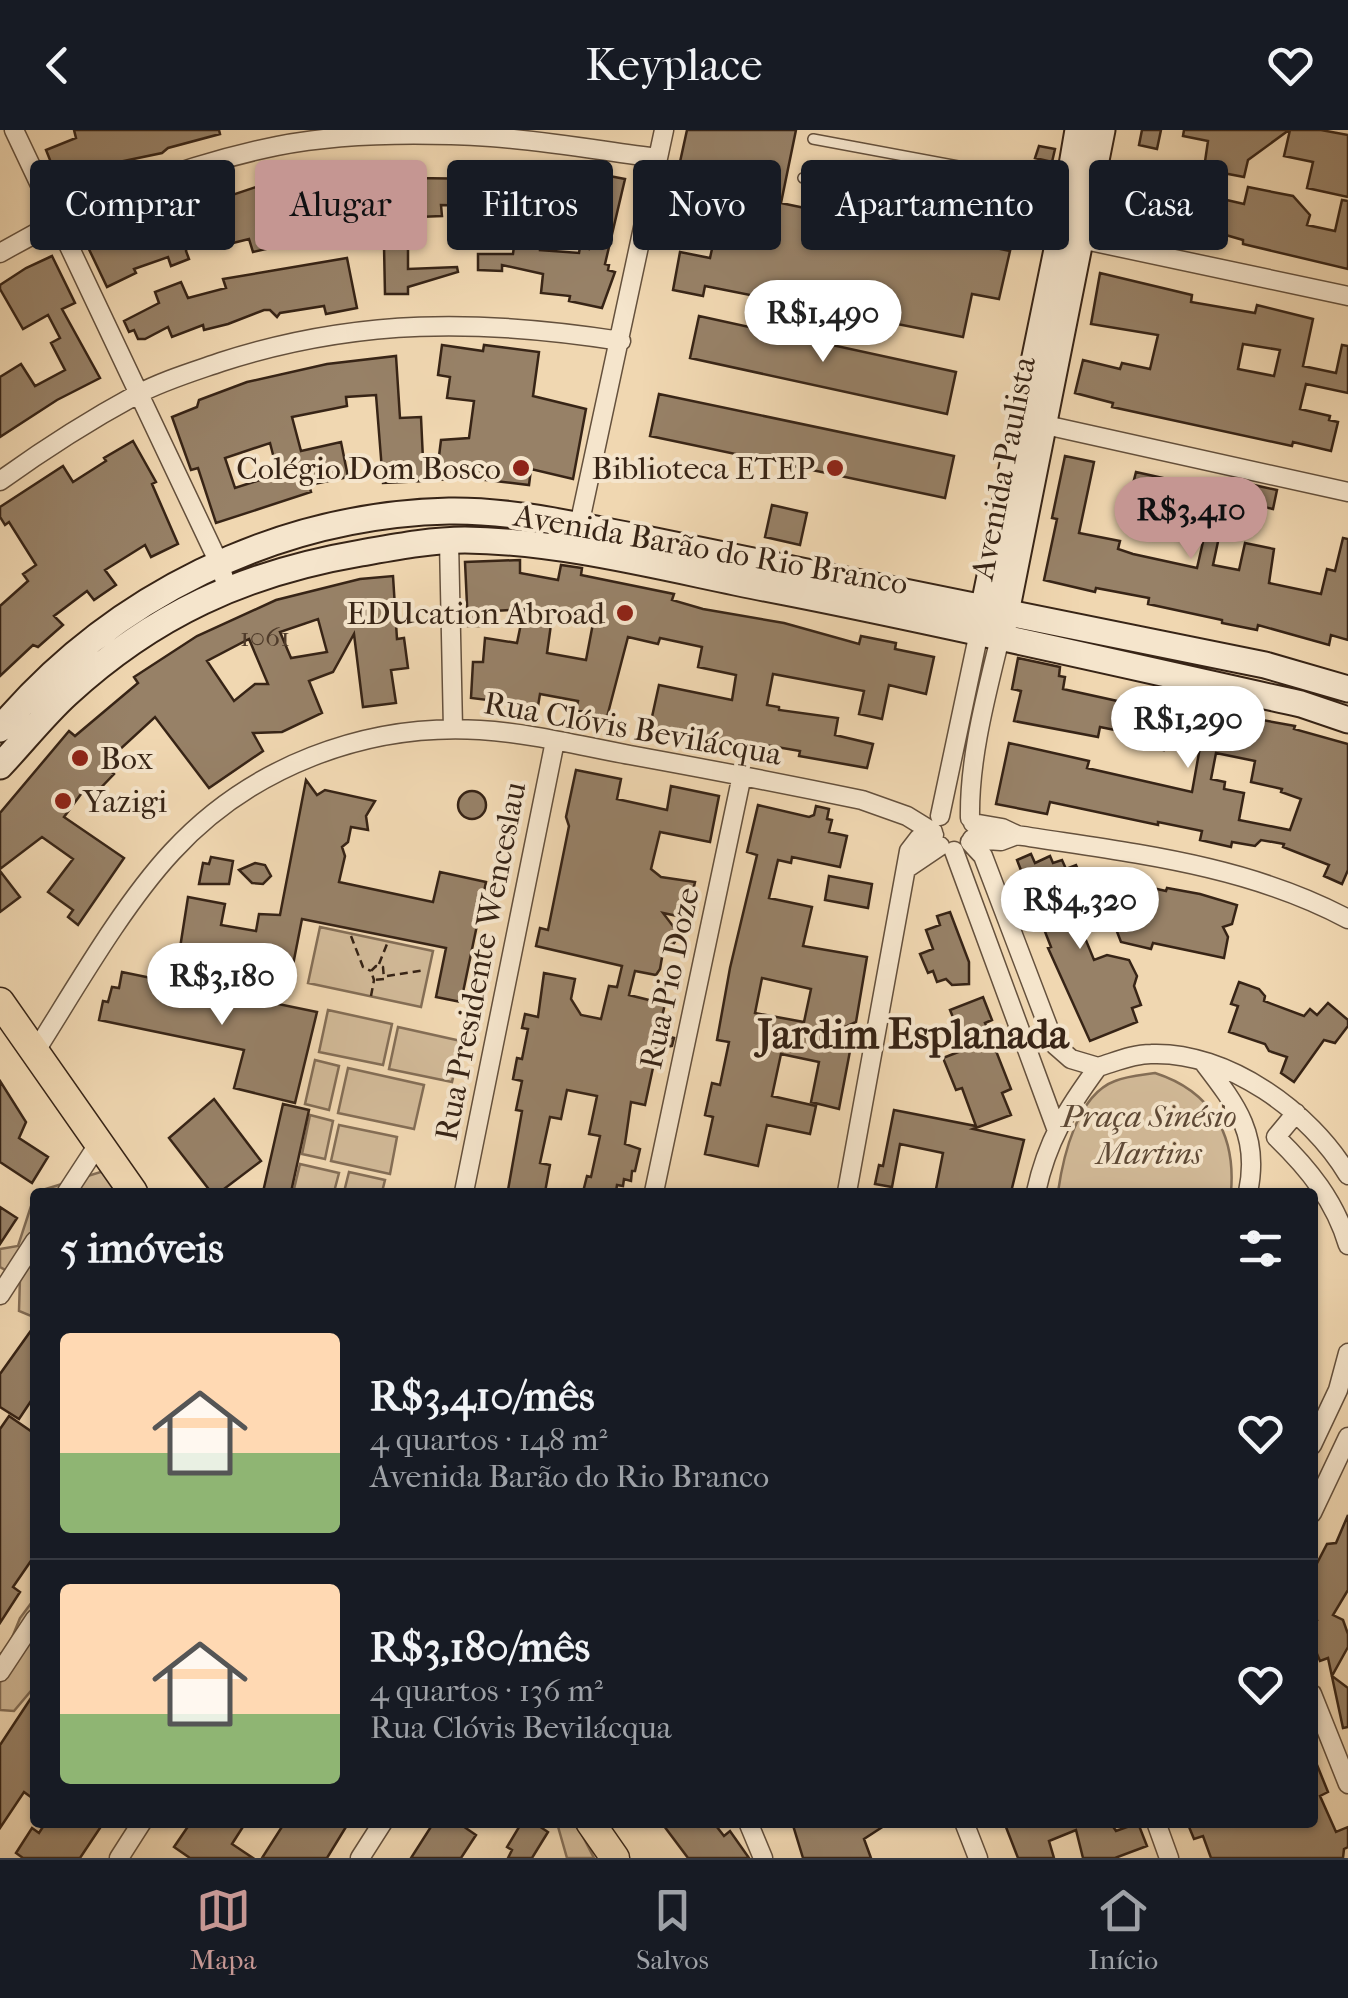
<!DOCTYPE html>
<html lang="pt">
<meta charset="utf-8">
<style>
body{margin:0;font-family:"IM FELL French Canon",serif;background:#20242c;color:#f1f3f6;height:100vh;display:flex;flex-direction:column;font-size:38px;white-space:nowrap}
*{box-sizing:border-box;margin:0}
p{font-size:32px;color:#9ea1a6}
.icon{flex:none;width:55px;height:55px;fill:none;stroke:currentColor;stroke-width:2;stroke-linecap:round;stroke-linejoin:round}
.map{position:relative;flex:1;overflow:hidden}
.sheet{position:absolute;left:30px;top:1058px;width:1288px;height:640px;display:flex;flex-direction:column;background:#171b24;border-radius:10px;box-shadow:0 2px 8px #0004}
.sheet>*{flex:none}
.top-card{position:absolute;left:30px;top:30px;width:1290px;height:90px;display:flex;gap:20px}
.price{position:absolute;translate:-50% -85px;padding:0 22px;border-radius:35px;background:#fff;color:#222;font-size:32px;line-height:65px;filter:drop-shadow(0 2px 5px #0008)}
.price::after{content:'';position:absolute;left:50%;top:60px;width:30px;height:22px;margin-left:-15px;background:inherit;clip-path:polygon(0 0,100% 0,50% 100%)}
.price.current{background:#c59692;color:#111}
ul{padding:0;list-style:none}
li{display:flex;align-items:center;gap:30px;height:250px;padding:0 30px}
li+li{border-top:2px solid #363941}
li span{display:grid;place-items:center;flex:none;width:280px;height:200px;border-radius:10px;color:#555}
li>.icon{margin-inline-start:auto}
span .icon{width:120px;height:120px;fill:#fffc;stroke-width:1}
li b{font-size:42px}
h2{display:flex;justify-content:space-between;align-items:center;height:120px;padding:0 30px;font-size:42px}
.tag{padding:0 35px;border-radius:10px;background:#171b24;box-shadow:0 2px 8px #0004;font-size:35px;line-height:90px}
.tag.current{background:#c59692;color:#111}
header{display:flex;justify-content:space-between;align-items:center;height:130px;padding:0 30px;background:#171b24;font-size:45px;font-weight:600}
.dock{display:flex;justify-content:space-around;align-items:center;height:140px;border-top:2px solid #363941;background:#171b24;font-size:28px;color:#9ea1a6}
.dock a{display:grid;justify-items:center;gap:5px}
.dock .current{color:#c59692}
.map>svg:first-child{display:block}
</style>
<header><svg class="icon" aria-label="back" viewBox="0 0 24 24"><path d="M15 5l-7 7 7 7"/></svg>Keyplace<svg class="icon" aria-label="heart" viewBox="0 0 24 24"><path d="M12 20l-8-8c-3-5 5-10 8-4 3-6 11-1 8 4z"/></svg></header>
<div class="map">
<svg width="1348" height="1728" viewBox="0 0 1348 1728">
<rect width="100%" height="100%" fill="#f0d7b1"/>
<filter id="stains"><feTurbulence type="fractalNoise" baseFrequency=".002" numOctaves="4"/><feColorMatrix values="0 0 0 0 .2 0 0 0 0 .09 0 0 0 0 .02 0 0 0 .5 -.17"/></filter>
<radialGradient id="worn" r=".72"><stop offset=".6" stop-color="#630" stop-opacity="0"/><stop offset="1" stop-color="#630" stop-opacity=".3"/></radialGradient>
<!-- green -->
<path fill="#d1b997" stroke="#846e56" stroke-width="2.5" d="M320,797l113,24 -12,56 -113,-24z
M328,880l64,14 -9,41 -64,-13z
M398,897l63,14 -9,41 -63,-13z
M315,930l24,6 -10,44 -24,-6z
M348,938l76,17 -10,44 -76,-16z
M1155,943c56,18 81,61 76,119h-173c5,-35 19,-97 57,-111 12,-5 27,-6 40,-8z
M310,985l23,6 -8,38 -23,-5z
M339,995l58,12 -7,37 -59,-13z
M300,1034l39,9 -5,19 -40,-3z
M107,1040l8,22h-79z
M349,1042l36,8 -3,12h-38z
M35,1064v115l-4,7 -12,-5 1,-33 -20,-11v-18l18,-3z
M35,1468v88l-21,25 -14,-1v-56l7,-4 13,-32z
M557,1693h19l18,35h-27z"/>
<!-- building -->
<path fill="#978167" stroke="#372416" stroke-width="2.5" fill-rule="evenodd" d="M74,0h145l1,4 -52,14 -6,5 -43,9 -59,23 -14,-35 30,-12z
M687,0h109l-15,73 229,48 -11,48 -27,-5 -9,43 -258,-51 -2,10 -30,-6 7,-38 30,6 17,-77 -49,-10z
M1142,0h19l-4,19 -18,-4z
M1184,0h105l-41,30 -4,17 -21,-4 -5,25 26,6 4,-17 45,9 17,19 -3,10 28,6 7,-31 6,1v68l-105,-25v-4l-86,-25 8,-41 37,8 6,-41 -25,-5z
M1290,0h31l27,5v62l-41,-9 6,-26 -29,-6z
M1039,16l16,3 -3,13 -17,-4z
M510,34l43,9 1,-4 18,5 1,-5 52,10 -20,85 4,1 -1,5 7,2 -13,36 -33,-7 1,-5 -29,-3 2,-19 -41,-9v6l-24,-1v-16h35l3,-23 25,2 -1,17 39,3 1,-6 9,2 5,-26 -31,-6 2,-10 -34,-2 -12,19 -42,-4v-14l-36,-1 1,11 -24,1v-4l-30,1v-7l-27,2 -2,-37 54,-3v9l75,1v-13z
M292,51l13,59 -52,12 -4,-13 -28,7 -9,-33 11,-3 -3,-11 42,-14z
M175,77l6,16 9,10 -4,18 3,8 -18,7 -3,-9 -34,12 2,4 -29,14 -21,-44 37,-17 -1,-2z
M384,116h24v23l49,-2 1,5 -50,15v7h-23z
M52,126l23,47 -13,6 38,69 -43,22 -57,37v-60l21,-13 14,22 30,-16 -14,-27 9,-5 -12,-23 -25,14 -23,-40v-4l26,-17z
M347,128l10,50 -31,6 -2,-8 -44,7 -3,4 -7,-7h-6l-36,14 -24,6 -1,-5 -31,12 -4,-10 -23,12h-7l-4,-9 -5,2 -5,-11 35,-18 -4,-11 26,-10 7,16 38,-10 -3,-9z
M1100,143l92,22 -1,7 64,11 2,-8 56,14 -10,47 33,7 6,-28 6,1v47l-42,-9 -6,25 30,7 -1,4 9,2 -7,29 -38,-9 -1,4 -180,-39 1,-4 -38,-10 8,-33 37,9 2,-6 28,6 8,-34 -67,-11zM1243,214l37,6 -6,26 -36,-7z
M699,186l257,56 -9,42 -257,-56z
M442,215l41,6 1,-6 55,7 -6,44 53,13 -13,70 -42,-10 -2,16 -61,-7 -32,2 5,-40 28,-2 5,-37 -27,-3 3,-21 -12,-2z
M396,226l4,62 21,-1 3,64 -41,2 -7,-88 -30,2 1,9 -55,11 9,34 40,-9 7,35 -39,8 2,7 -95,31 -18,-55 -7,2 -19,-53 25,-10 2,-7 48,-18 80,-18zM270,313l8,31 -43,14 -10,-30z
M659,264l295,62 -9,42 -295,-62z
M133,311l23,41 -4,2 26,60 -27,13 -6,-12 -40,25 11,15 -22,15 -7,-9 -33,25 9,9 -25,22 -5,-2 -33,31v-70l28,-25 -5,-7 13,-9 -27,-43 -4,3 -5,-8v-10l63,-41 10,16 33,-21 -2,-3z
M1065,326l29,6 -15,71 41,8 -2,8 15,5 64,14 8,-35 -71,-20 4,-19 -7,-2 5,-20 103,23 -6,30 -11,-2 -9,42 26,5 6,-27 29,6 -5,34 52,11 6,-25 8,2 8,-33 5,1v101l-17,-5 -2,10 -71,-20 -1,5 -35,-7v-3l-74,-16 1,-6 -53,-10 -1,4 -51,-12 13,-61 -5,-1z
M1254,355l23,5 -4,19 -23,-5z
M772,375l35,8 -7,32 -35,-8z
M520,430v13l38,7 3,-15 21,3 -1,7 93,19 -2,6 31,9 81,14 75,21 2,-8 35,7 -1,6 39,8 -8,37 -37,-9 -7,34 -23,-5 5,-23 -91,-17 -6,31 12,2v3l59,8 -3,17 38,9 -6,24 -68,-12 1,-5 -47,-8 -1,5 -102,-22 9,-41 73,15 4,-25 -38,-8 4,-20 -42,-9 -2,6 -30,-7 -21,80 -31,-7 2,-9 -38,-7 -2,12 -67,-8 2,-36h10l2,-24 32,5 7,-34 -30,2v15h-26l-3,-64zM553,480l41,8 -8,42 -39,-7z
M393,446l4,63 7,-1 4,30 -17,2 5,33 -33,4 -9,-73 -21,38 -24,9 13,32 -40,19 -29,1 10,18 -54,37 -54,-71 -51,47 10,10 -23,24 -7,-8 -20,27 60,41 -46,67 -10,-8 5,-7 -25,-18 25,-33 -31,-22 -42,32v-56l69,-82 6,5 63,-53 -4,-6 63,-41 79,-36 84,-21zM318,489l9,33 -36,6 -11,-26zM249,509l19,45h-13l-21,17 -27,-40z
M1018,528l42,9 -1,9 6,1 -2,12 91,20 6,-7 29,7 1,-8 35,8 -1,4 71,13 -1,3 54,15v126l-6,14 -18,-8 5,-11 -46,-18 1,-3 -23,-4 -6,6 -23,-4 -1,5 -31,-7 2,-9 -44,-9v3l-108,-23 -3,12 -51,-10 13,-61 80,18 -2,7 105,24 8,-45 -29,-7 -7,10 -15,-3 -4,-11 -45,-9 -2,10 -84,-16 7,-30 -9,-2zM1216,623l39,8 -4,21 31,7 -1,3 20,7 -11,31 -51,-10 5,-27 -20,-4 1,-7 -14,-3z
M576,640l45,9 -4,20 50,11 4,-24 48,10 -9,46 -50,-10 -9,37 10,8 34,5 -8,36 -24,-5 16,21 -7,13 -8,-1 -4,23 -4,6 -21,-4 -6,24 36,9 -7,30 16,4 -2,8 -15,3 -12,56 -14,-3 -6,42 15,5 -5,22h-3l-1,10 -7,-2 -1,7 -6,-1 -1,7h-33l4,-16 4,1 9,-41 -11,-2 8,-38 -30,-6 -6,29 -11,-2 -10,46 10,2 -5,27h-26l-11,-2 14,-79 -6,-1 6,-29 -9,-2 4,-21 5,1 6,-30 -6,-1 3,-14 13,3 6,-44 31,6 -4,20 10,16 20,4 8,-33 8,1 5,-21 -86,-20 4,-18 8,2 21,-104 -3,-9z
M306,650l11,15 8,-5 50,11 -9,15 2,14 -17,-3 -3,15 -6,5 3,9 -6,26 94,20 7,-30 46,10 -25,120 -25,-5 10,-49 -144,-29 -10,51 -112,-22 8,-51 37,7 -4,21 35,6 3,-17 21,1z
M458 675a14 14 0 1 1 28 0a14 14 0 1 1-28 0Z
M758,675l51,12 5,-2 2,-9 13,3 -2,10 5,1 -3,12 18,4 -7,31 -48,-10 -1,6 -13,-3 -9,38 43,9 -9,39 64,11 -11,65 -11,5 -5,22 10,2 -11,58 -28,-7 8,-40 -38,-8 -9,42 44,10 -6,28 -43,-9 -9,41 -53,-12 8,-37 -8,-2 7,-32 8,2 9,-43 -12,-2 13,-72 27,-113 -10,-3zM762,848l49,11 -7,33 -49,-9z
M1031,724l4,9 15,-7 3,7 9,-3 4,9 10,-4 9,20 -18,-4 13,33 5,24 9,22 13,-5 22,5 8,16 -3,10 7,19 -9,3 5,14 -47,19 -42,-93 3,-1 -34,-87z
M211,727l22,4 -4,23h-30l4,-21 6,1z
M255,733l10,2 6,11 -8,8 -11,-1 -13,-13z
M0,741l20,26 -20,15z
M829,746l43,8 -4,24 -43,-8z
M1103,747l63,14 1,-3 33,6 37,11 -5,19 -9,3 5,10 -4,21 -71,-15 -2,6 -30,-7 -21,-54z
M950,782l19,50v22l-17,1 -6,-6 -9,3 -4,-11 -5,2 -8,-19 13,-5 -7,-19 14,-5 -3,-9z
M122,842l195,40 -22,91 -61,-15 10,-38 -145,-30 4,-19 5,1 4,-15 7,1z
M1239,852l20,7 6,7 -1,5 40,15 6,-7 7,6 11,-12 20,17v6l-13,17 -11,-3 -30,42 -13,-9 6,-16 -18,-6 -4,-7 -36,-12 9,-26 -7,-2z
M983,867l9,23 -7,3 26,66 -9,4 9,22 -38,14 51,11 -13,52h-59l-16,-3 7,-36 -43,-9 -8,43 -17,-3 4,-19 4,1 11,-56 82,16 -14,-38 -6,2 -13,-32 23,-9 -16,-39z
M0,951l26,41 -7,16 29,19 -16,26 -32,-21z
M214,969l47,62 -41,31h-9l-42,-54z
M283,974l26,6 -18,82h-28z
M0,1077l17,11 -17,26z
M35,1195v70l-16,24 -19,-12v-33z
M9,1286l26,18v121l-22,32 7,5 -20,31v-194z
M1348,1385v75l-15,25 10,5 5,14v13l-16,29 16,12v39l-5,1 -15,-70 -8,3 -8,-19v-20l5,-2 -5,-10v-37l15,-29 9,-1z
M35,1562v108l-11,-8 -24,36v-83z
M1313,1625l15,37 -8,4 16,36 12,-5v20l-4,2 -1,9h-132l-8,-22 -9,3 -7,-17h125z
M46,1692h58l-24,36h-57l-7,-5 16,-25 7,5z
M191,1692h55l-14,22 21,14h-63l-16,-11z
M285,1692h64l-22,36h-65z
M434,1692h23l19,13 -15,23h-50z
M522,1692h11l15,10 -16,26h-24l4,-8 -5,-3z
M661,1692h52l11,14 6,-5 19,27h-61z
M792,1692h98l-26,17 7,19h-68z
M1004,1692h106l6,9 22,-8 9,23 -32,12h-32l-7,-28 -27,11 5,17h-36z"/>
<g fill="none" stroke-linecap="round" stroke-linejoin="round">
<defs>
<path id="lane" d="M813,9l253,47
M803,48l221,38 6,-5 8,-32"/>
<path id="street" d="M14,0l205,433 6,18 -2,9
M1071,107l277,59
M0,123c85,-49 180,-87 277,-107 66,-13 147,-13 214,-9 56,4 112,14 167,21
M1032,292l316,70
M0,351c43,-31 88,-60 136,-86 26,-14 56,-23 85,-33 136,-44 260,-43 400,-21
M577,405l87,-405
M449,411l4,188
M940,686l39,-184
M970,688c-1,-60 16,-122 30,-180
M973,693l29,5 15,7c113,18 228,29 331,84
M972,709l29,2 16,-6
M970,712l13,14 72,189 16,14 27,8
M954,721l102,277
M906,739l34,-23
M35,922c40,-63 87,-146 137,-200 78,-85 193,-129 308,-122 50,3 101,16 150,25 77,14 155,29 232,45l45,16 26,16
M1204,933c33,43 56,73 44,129
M1098,937c17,-5 35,-13 53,-13 76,-3 160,58 197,121
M1296,983l-20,24c33,32 59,64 72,108
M67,1062l32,-49
M464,1062l91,-451
M654,1062l88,-417
M847,1062l62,-341 10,-13 15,-3
M1036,1062c11,-51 31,-83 62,-125
M0,1165l35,-54
M1312,1315l26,-55 10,-37
M1312,1383l36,-76
M0,1542l35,-53
M1312,1564l36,90
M748,1692l15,36
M964,1692l14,36
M1156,1692l13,36
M119,1728l23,-36
M360,1728l23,-36"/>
<path id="secondary" d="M980,495l80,-390 18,-105
M1003,498l99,-498
M0,599c111,-132 276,-214 449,-218 62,-1 126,14 187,26 61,13 123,25 185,38 148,31 296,61 444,90l83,24
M0,636c22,-23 43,-50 67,-72 86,-79 177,-121 294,-141 34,-6 70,-13 104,-13 105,1 217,33 320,52 173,34 344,74 516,112l47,16"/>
<path id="primary" d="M0,872l133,190
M590,1692l25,36"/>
</defs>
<!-- lane casing -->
<use href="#lane" stroke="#65513d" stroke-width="12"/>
<!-- street casing -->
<use href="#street" stroke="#65513d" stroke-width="21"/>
<!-- secondary casing -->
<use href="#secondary" stroke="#372416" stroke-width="29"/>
<!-- primary casing -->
<use href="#primary" stroke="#372416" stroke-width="31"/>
<!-- path -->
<path stroke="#372416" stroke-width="2.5" stroke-dasharray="8 5" stroke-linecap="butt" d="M351,806l12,31 8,4
M379,834l8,-20
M387,846l38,-6
M371,866l3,-16 -3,-9 5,-5 7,1 1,12 -10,1"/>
<!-- lane -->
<use href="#lane" stroke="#f5e5cc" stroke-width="9"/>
<!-- street -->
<use href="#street" stroke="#f5e5cc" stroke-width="18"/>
<!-- secondary -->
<use href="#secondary" stroke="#f5e5cc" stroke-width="25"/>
<!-- primary -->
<use href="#primary" stroke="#f0d7b1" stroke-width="28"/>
</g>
<!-- markers -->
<g fill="#8f2418" stroke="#f5e5cc" stroke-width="4">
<circle cx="521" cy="338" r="10"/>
<circle cx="835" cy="338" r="10"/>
<circle cx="625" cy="483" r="10"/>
<circle cx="80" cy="628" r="10"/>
<circle cx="63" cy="671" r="10"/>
</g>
<g text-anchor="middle" stroke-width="8" stroke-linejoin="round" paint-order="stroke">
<!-- number labels -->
<g font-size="28" fill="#4f3b2a">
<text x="265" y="516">1061</text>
</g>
<!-- poi labels -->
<g font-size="32" fill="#372416" stroke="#f5e5cc" text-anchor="end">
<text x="501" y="349">Colégio Dom Bosco</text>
<text x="815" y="349">Biblioteca ETEP</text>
<text x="605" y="494">EDUcation Abroad</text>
<text x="100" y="639" text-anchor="start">Box</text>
<text x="83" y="682" text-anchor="start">Yazigi</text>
</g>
<!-- street labels -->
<g font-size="32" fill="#372416" stroke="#f5e5cc">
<text transform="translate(1003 338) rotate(-79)" y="11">Avenida Paulista</text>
<text transform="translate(711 419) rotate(10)" y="11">Avenida Barão do Rio Branco</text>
<text transform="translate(633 598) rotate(10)" y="11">Rua Clóvis Bevilácqua</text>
<text transform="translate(480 831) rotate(-79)" y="11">Rua Presidente Wenceslau</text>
<text transform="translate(669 848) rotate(-78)" y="11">Rua Pio Doze</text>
</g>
<!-- park labels -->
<g font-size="32" font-style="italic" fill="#5e4936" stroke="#f5e5cc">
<text x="1149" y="997">Praça Sinésio<tspan x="1149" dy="37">Martins</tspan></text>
</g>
<!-- district labels -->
<g font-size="42" font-weight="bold" fill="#372416" stroke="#f5e5cc">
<text x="913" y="918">Jardim Esplanada</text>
</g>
</g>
<rect width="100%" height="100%" filter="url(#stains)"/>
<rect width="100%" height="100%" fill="url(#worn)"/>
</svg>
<b class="price" style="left:823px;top:235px">R$1,490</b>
<b class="price current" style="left:1191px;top:432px">R$3,410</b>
<b class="price" style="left:1188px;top:641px">R$1,290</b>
<b class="price" style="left:1080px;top:822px">R$4,320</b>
<b class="price" style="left:222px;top:898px">R$3,180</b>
<div class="top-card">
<a class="tag">Comprar</a>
<a class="tag current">Alugar</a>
<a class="tag">Filtros</a>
<a class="tag">Novo</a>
<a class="tag">Apartamento</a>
<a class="tag">Casa</a>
</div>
<section class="sheet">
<h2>5 imóveis<svg class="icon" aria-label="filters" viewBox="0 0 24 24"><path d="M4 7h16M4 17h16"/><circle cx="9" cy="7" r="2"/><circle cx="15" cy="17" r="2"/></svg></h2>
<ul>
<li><span style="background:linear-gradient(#ffd9b3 60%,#8fb573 0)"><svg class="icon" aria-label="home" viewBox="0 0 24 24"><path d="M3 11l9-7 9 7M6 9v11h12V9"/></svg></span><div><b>R$3,410/mês</b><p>4 quartos · 148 m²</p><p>Avenida Barão do Rio Branco</p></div><svg class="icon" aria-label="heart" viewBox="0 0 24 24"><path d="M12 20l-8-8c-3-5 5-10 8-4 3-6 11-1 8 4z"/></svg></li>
<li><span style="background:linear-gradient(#ffd9b3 65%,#8fb573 0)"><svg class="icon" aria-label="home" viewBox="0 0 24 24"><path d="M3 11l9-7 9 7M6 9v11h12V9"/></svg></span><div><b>R$3,180/mês</b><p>4 quartos · 136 m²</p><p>Rua Clóvis Bevilácqua</p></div><svg class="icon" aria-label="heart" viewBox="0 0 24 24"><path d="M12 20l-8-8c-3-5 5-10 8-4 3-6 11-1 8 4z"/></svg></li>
</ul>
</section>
</div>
<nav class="dock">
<a class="current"><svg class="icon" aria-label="map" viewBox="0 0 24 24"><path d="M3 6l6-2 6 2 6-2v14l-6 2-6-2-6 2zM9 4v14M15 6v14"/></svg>Mapa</a>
<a><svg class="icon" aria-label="saved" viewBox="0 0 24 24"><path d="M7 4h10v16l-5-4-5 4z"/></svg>Salvos</a>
<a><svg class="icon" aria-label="home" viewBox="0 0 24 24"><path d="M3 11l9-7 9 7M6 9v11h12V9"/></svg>Início</a>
</nav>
